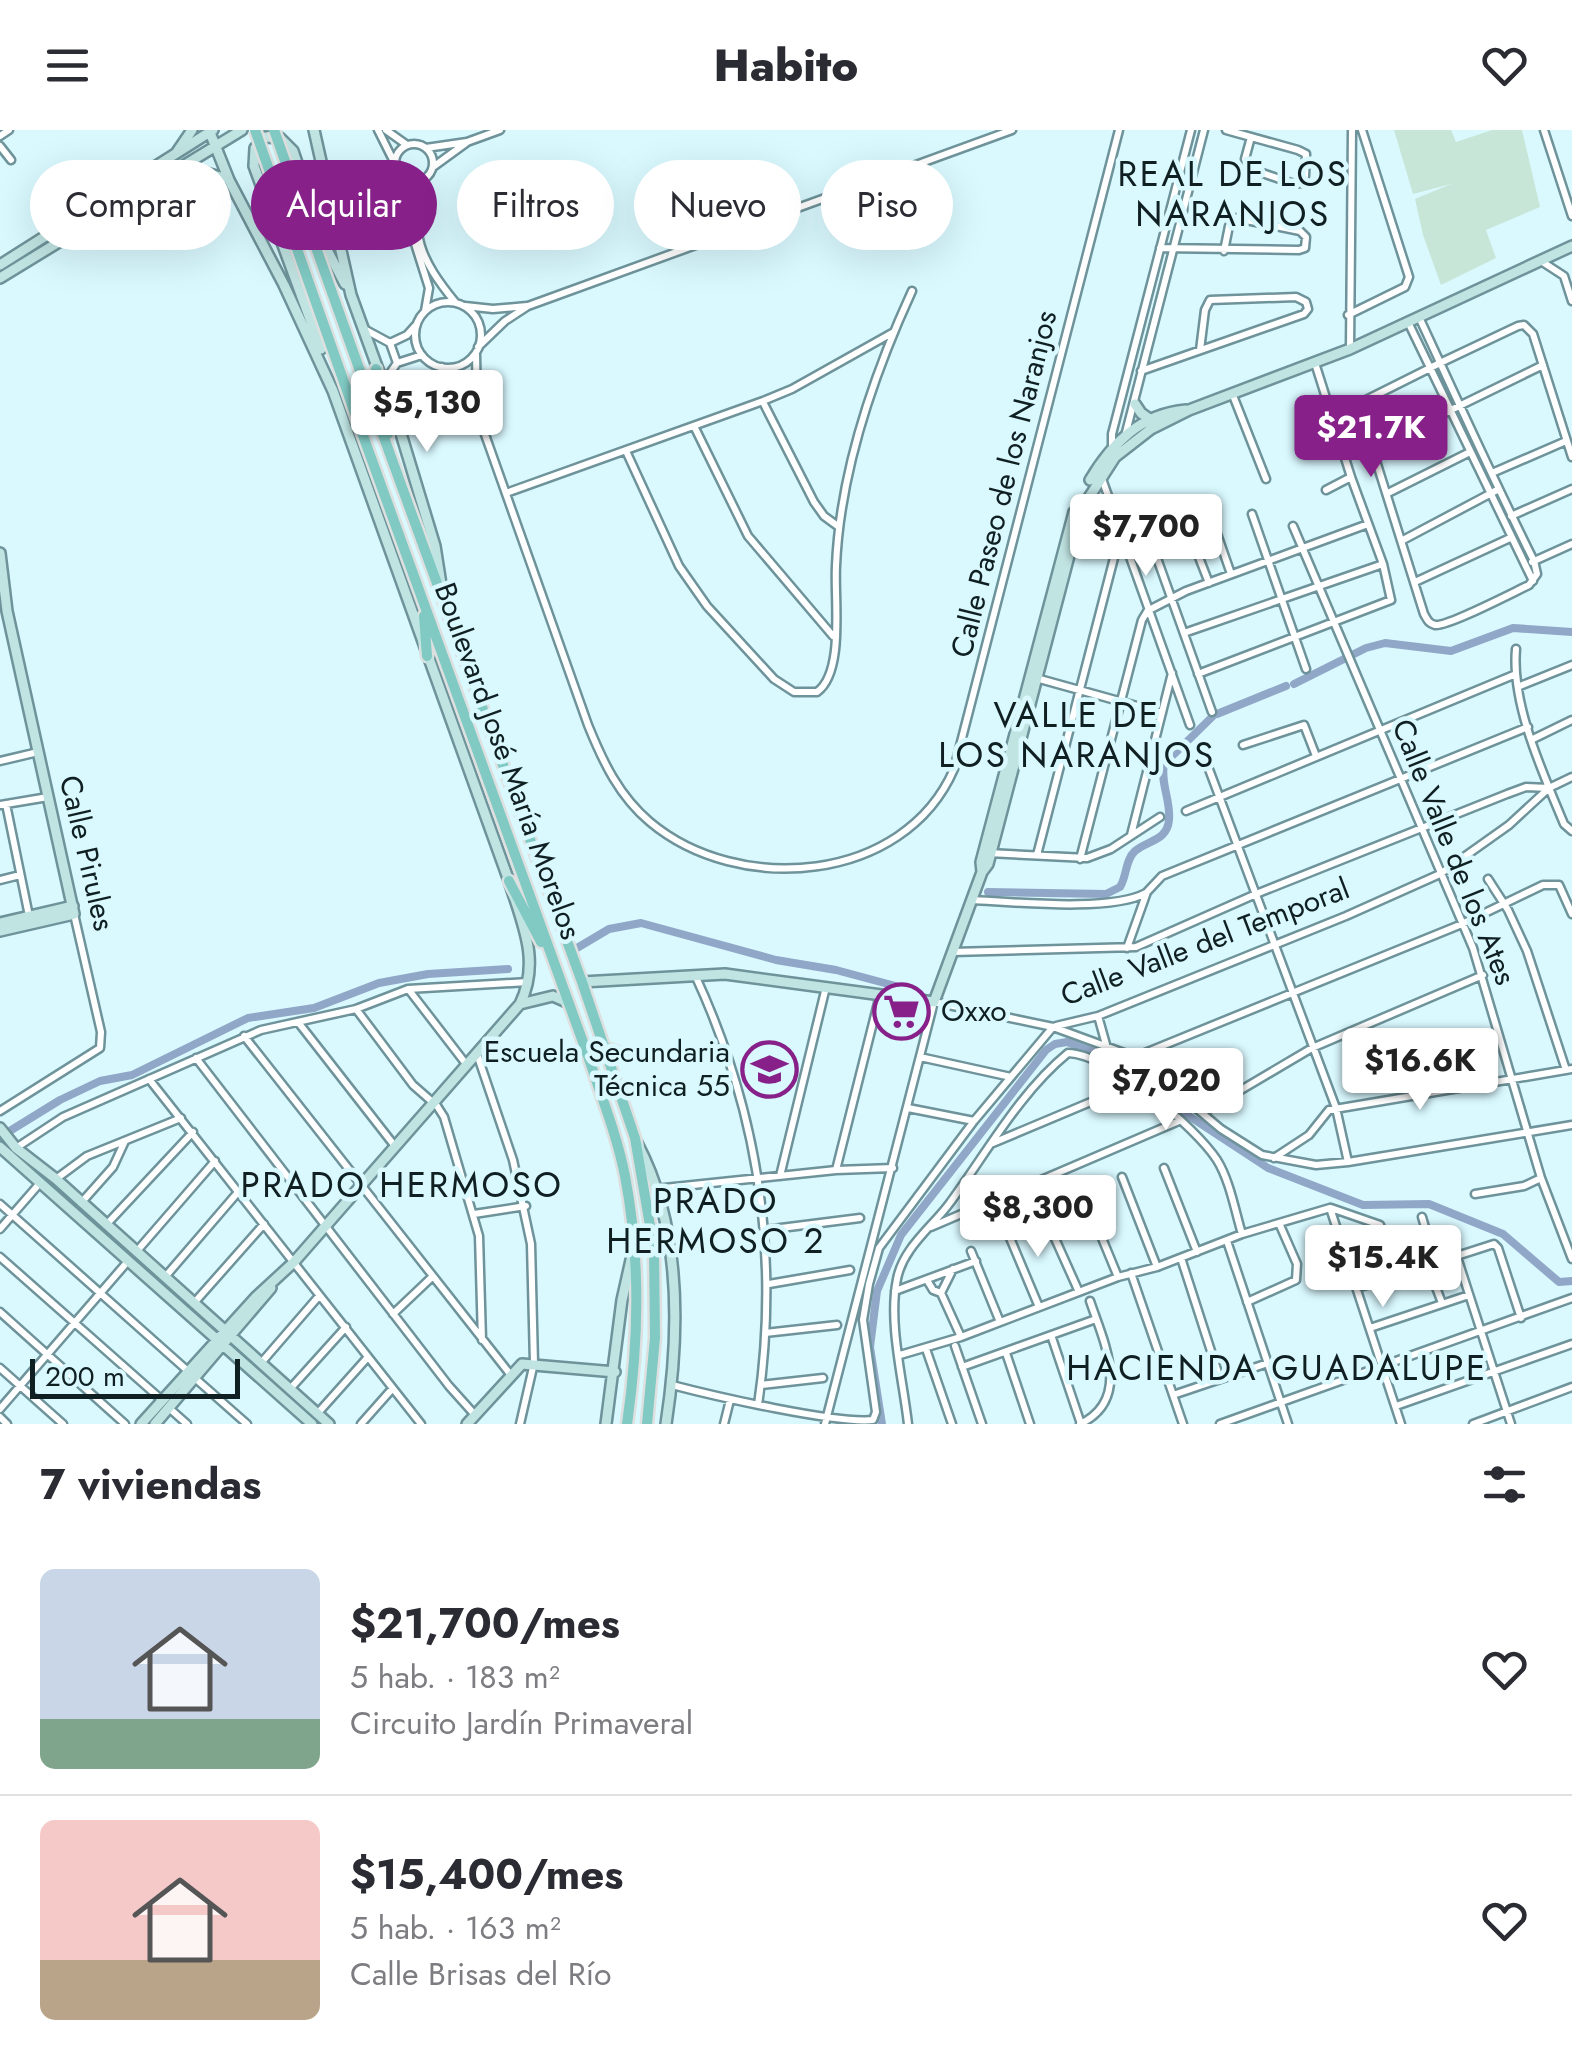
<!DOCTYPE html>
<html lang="es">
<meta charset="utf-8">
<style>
body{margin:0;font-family:Jost,sans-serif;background:#f7f7f7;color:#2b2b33;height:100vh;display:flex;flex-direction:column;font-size:38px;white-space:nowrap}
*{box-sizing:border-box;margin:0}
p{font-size:32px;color:#7c7c81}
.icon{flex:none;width:55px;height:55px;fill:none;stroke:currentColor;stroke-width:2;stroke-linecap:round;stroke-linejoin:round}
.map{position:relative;height:1294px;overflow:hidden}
.details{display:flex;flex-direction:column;background:#fff;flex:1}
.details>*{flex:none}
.banner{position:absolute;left:30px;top:30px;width:1000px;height:90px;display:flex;gap:20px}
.scale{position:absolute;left:30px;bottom:25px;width:210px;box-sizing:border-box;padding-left:10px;border:5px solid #101f22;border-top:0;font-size:28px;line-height:35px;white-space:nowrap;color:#101f22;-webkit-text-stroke:8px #d9f9ff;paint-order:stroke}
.price{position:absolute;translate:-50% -85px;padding:0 22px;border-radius:10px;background:#fff;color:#222;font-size:32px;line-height:65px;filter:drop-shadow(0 2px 5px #0008)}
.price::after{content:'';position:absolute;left:50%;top:60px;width:30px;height:22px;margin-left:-15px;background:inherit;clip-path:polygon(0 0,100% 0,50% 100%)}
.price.current{background:#872189;color:#fff}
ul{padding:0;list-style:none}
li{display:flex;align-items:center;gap:30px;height:250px;padding:0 40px}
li+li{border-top:2px solid #e1e1e2}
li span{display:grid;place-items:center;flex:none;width:280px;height:200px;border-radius:15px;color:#555}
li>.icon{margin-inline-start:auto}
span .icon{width:120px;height:120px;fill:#fffc;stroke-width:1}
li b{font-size:42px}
h2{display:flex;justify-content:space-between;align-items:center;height:120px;padding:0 40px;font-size:42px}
.chip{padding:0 35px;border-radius:45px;background:#fff;box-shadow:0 10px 40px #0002;font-size:35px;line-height:90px}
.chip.current{background:#872189;color:#fff}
header{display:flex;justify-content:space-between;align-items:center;height:130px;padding:0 40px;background:#fff;font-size:45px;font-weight:800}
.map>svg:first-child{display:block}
</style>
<header><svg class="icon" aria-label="menu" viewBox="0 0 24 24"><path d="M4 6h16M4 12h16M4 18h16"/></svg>Habito<svg class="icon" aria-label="heart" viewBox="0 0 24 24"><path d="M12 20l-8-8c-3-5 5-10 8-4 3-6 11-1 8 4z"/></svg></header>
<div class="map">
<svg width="1572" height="1294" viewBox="0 0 1572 1294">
<rect width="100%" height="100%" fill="#d9f9ff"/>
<!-- green -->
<path fill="#c8e6d7" d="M1394,0h57l5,12 36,-12h30l18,77 -54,23 10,28 -55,27 -18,-50 -8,-36 36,-15 -38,10z"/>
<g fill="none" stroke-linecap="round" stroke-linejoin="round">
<!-- canal -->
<path stroke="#91a7c7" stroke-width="8" d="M1294,554l72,-36 19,-5 66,8 62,-23 59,4
M1217,584l69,-28
M988,762l118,2 14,-7c7,-11 5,-27 15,-36 13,-11 32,-10 34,-31 2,-19 -9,-37 -5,-56l48,-47
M577,818l32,-19 32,-6 135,37 60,10 67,18
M0,1007l60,-37 40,-19 32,-6 116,-57 66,-10 65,-25 49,-9 80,-5
M882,1294l-12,-77 7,-56 24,-56 145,-185 9,-6 12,-2 35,13 42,23 28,27 96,63 95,37 66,-1 74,30 56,48 13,-1"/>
<defs>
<path id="street" d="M378,0l15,30
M386,0l21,15
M1226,0l72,20 8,4 -1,22 -4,7 -7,1 -46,-16 -3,-9 6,-22
M1544,0l28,86
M0,6l9,-6
M395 33a19 19 0 1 1 38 0a19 19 0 1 1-38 0Z
M0,16l11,14
M426,18l41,-6 33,-12
M433,37l33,-24
M400,48l-1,15 30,95 -4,23
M424,50c-16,54 -3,80 31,122
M1160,118l139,2 6,-2 1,-11 -6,-6 -64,-13 -7,8 -5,25
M1541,131l23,15 8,25
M415 205a33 33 0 1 1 66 0a33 33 0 1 1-66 0Z
M465,176l28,3 34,-3
M1348,185l57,-28 4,-10 -47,-147
M1419,187c38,82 75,164 115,244l3,13 -8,11c-15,7 -82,42 -94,40 -7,-2 -8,-6 -11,-11l-63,-201 3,-12 76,-38 78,-37 6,-1 9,9 39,123
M1408,192l125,259
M364,199l26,14 17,-8 9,-10
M390,213l7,20
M478,217l27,-26 23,-15 484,-176
M1350,219l2,-219
M476,224l1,52
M442,237l16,11 19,34 111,313c15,37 31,71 62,97 88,74 254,62 304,-53l165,-639
M1141,241l163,-57 4,-5 -2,-7 -10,-5 -86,3 -5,10 -5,40
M384,252l13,-19 25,-8
M1232,263l34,86
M763,272l51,100 10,14 15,11
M694,296l54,110 85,100
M1125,306l79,-306
M1373,318l170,-83
M1112,319v-15l79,-304
M626,321l53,115 28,40 67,73 20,13h23c28,-20 17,-94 19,-126 4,-95 37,-190 76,-275
M1492,343l74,-32
M1101,346l89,249
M1326,360l25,-13
M506,363l257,-92 29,-12 100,-56
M1388,363l82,-41
M1252,384l54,155
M1511,386l61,-27
M1293,396l180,422 68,230 31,81
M1216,401l15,43
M1403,410l96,-51
M1193,412l16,41
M1153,417l59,165
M1532,432l40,-18
M1415,452l95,-44
M1149,480l37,-19 182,-67
M1184,503l199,-69
M1516,519c-5,55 27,124 48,175l8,7
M1198,544l193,-74 -8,-36 -32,-87 -36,-114
M1036,548l126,35
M1520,556l52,-21
M1533,609l39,-19
M1243,615l61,-20 12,31
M1204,626l132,352 12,54
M0,631l38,-9
M6,674l23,112
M0,675l48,-8
M1186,681l330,-137
M1131,705l41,-162
M988,723l99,5 24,-9 49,-32
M1037,725l84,-324
M1080,729l62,-239 6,-10
M1488,749l20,31 19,41 39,119
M0,750l20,-5
M972,770c42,2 139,12 174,-7
M1127,818l20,-56 15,-16 366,-149
M952,822l184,-5 120,-53 251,-100 19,-7 23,1
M695,845c64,138 85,280 63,430
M409,860l57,74
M356,879l57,76 24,21 7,11 35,119 3,104
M1098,886l9,32
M298,892l96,123
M1056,896l42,-10 248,-100 94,-42 69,-49 40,-37 23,-11
M244,906l266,338
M477,924l36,106 18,84 3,119 -14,61
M920,927l91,20
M1135,927l327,-133 81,-39h16l13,29
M196,928l253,328 26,29
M149,949l272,345
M908,978l66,13
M0,981l100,-63 1,-16 -27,-118
M1202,983l110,-65 171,-73
M993,1013l131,-55 11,-12 7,-14
M16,1018l47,-31 198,-87 95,-21 52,-20 120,-7
M1274,1028l35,-23 20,-25 243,-41
M1164,1038l33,84
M836,1040l44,-175
M780,1046l46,-189
M1122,1047l35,90
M56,1049l31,-23 94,-38
M655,1059l181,-19 57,-2
M1083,1062l35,85
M1475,1064l49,-8 17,-8
M81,1073l32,-36 12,-26
M0,1074l189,168
M1330,1078l71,216
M1331,1078l49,17 18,49
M474,1084l52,-8
M1044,1084l35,78
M1422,1087l13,44
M106,1095l87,-93
M1005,1096l34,81
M931,1097l248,-106
M0,1099l40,-46
M765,1100l95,-12
M1227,1111l61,183
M137,1121l78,-90
M971,1121l29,71
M1456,1124l55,170
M0,1127l163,144
M1181,1128l39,121
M1427,1134l15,39
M1131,1143l52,151
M165,1147l74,-86
M927,1150l6,10 8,3 20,44
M769,1154l81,-14
M1357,1158l137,-44 4,4 23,70
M895,1161l81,-30
M941,1163l12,-24
M1247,1172l49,-22 1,-16 -18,-41
M194,1173l70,-79
M0,1182l125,112
M393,1184l39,-37
M1370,1198l99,-33
M765,1203l72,-8
M1051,1205l30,89
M955,1216l27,78
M926,1219l26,75
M1006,1223l24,71
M900,1225l61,-18 157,-60 39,-10 85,-33 88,-26
M261,1233l58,-67
M962,1237l134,-48
M0,1238l63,56
M196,1249l51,45
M672,1255c42,11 164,39 201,35l3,-8 -13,-92 6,-36 10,-36 95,-127 79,-94
M761,1255l62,-7
M290,1259l56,-62
M1173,1265l95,-32
M1396,1276l176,-62
M169,1278l18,16
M0,1279l129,-149
M317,1284l51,-57
M0,1287l7,7
M361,1294l31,-35
M724,1294l6,-24
M825,1294l109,-422 119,25 82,30 86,72 41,26 54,10 32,-3 224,-37
M908,1294c-5,-45 -20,-101 -11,-145 6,-31 34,-51 52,-75 37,-50 70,-111 119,-151 41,1 127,73 149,107 13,21 18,51 25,74
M1080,1294c53,-25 23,-84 10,-123
M1220,1294l352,-126
M1473,1294l99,-37"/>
<path id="secondary" d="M209,0l20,50 55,105 49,106 176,490c13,42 32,80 11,123
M314,0l37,165 48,132 36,119 6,38
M177,22l15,-22
M170,46l32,-4 26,7
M0,135l213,-135
M0,148l242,-148
M321,219l-67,-183 1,-18 10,-11 15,1 13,13 33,97 19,36
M1135,274l6,9 10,7
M1090,350c22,-37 51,-66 96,-70
M0,423l7,58 67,303 -74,17
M982,742l-1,-10 93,-350
M0,793l73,-17
M582,852l143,-8 209,28 48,-130 6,-8 93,-354 34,-53 36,-28 38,-19 161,-61 222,-103
M0,998l16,20 40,31 273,245
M637,1013c45,84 43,190 29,281
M0,1017l312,277
M141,1294l115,-127 38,-35 226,-258 33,-8 16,7
M155,1294l116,-136
M467,1294l55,-60 93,8
M606,1294l16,-124 11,-49"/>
<path id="primary" d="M376,239l12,65
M375,283l207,569 53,156 19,111 1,89 -8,86
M357,289l231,637c13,40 29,79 37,120 16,83 14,165 2,248
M424,486l3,40
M509,751l32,61
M604,917l20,7"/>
</defs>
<!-- street casing -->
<use href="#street" stroke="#6e939a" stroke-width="11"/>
<!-- secondary casing -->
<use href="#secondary" stroke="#6e939a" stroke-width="14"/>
<!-- primary casing -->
<use href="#primary" stroke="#dee0e0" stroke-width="15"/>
<!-- street -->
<use href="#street" stroke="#fff" stroke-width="6"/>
<!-- secondary -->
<use href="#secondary" stroke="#c0e4e2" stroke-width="9"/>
<!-- primary -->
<use href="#primary" stroke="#81cac4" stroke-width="10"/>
<defs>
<path id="primary-bridge" d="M255,0l102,289
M274,0l101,283"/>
</defs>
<!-- primary-bridge casing -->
<use href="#primary-bridge" stroke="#dee0e0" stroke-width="15" stroke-linecap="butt"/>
<!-- primary-bridge -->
<use href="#primary-bridge" stroke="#81cac4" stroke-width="10"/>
</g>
<!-- icons -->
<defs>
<symbol id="supermarket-ring" viewBox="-11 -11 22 22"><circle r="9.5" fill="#d9f9ff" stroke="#872189" stroke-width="1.5"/><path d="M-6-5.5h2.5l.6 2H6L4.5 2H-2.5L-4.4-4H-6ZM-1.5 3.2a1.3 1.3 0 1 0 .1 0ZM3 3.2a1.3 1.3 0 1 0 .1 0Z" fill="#872189"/></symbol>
<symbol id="school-ring" viewBox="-11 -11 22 22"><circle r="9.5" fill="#d9f9ff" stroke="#872189" stroke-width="1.5"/><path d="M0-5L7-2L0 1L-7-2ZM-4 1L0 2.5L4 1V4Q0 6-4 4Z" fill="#872189"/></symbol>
</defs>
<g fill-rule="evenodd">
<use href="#supermarket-ring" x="870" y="850" width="63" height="63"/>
<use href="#school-ring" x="738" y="908" width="63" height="63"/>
</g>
<g text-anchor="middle" stroke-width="9" stroke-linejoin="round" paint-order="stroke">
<!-- street labels -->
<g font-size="30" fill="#101f22" stroke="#d9f9ff">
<text transform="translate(1004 354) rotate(-76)" y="10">Calle Paseo de los Naranjos</text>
<text transform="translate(508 631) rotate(70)" y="10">Boulevard José María Morelos</text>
<text transform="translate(1454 722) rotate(68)" y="10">Calle Valle de los Ates</text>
<text transform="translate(87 723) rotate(77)" y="10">Calle Pirules</text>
<text transform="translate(1205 812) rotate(-21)" y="10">Calle Valle del Temporal</text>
</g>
<!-- poi labels -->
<g font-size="30" fill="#101f22" stroke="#d9f9ff" text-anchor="start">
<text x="941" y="891">Oxxo</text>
<text x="730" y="932" text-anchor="end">Escuela Secundaria<tspan x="730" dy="34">Técnica 55</tspan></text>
</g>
<!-- quarter labels -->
<g font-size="35" letter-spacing="2.5" fill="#101f22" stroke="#d9f9ff">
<text x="1233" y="56">REAL DE LOS<tspan x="1233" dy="40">NARANJOS</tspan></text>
<text x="1077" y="597">VALLE DE<tspan x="1077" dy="40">LOS NARANJOS</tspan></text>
<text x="402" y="1067">PRADO HERMOSO</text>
<text x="716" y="1083">PRADO<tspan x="716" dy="40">HERMOSO 2</tspan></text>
<text x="1277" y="1250">HACIENDA GUADALUPE</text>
</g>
</g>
</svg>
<div class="scale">200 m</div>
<b class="price" style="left:427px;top:325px">$5,130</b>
<b class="price current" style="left:1371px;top:350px">$21.7K</b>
<b class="price" style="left:1146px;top:449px">$7,700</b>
<b class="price" style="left:1420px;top:983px">$16.6K</b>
<b class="price" style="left:1166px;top:1003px">$7,020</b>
<b class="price" style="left:1038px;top:1130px">$8,300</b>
<b class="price" style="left:1383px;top:1180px">$15.4K</b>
<div class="banner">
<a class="chip">Comprar</a>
<a class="chip current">Alquilar</a>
<a class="chip">Filtros</a>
<a class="chip">Nuevo</a>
<a class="chip">Piso</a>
</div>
</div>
<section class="details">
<h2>7 viviendas<svg class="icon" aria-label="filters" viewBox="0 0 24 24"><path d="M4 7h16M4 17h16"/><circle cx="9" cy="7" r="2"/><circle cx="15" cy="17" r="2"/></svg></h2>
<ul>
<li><span style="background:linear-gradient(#c9d6e8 75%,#7fa58c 0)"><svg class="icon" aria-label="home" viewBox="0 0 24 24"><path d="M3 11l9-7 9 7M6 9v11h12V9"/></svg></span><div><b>$21,700/mes</b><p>5 hab. · 183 m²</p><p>Circuito Jardín Primaveral</p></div><svg class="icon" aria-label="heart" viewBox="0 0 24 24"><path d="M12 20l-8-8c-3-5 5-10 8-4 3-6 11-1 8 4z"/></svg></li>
<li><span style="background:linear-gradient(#f6c9c9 70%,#b9a48a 0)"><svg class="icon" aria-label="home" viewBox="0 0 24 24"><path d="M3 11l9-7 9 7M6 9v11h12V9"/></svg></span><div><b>$15,400/mes</b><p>5 hab. · 163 m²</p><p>Calle Brisas del Río</p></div><svg class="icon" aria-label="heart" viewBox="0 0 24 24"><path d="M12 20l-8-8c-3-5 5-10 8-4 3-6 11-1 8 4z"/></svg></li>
</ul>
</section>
